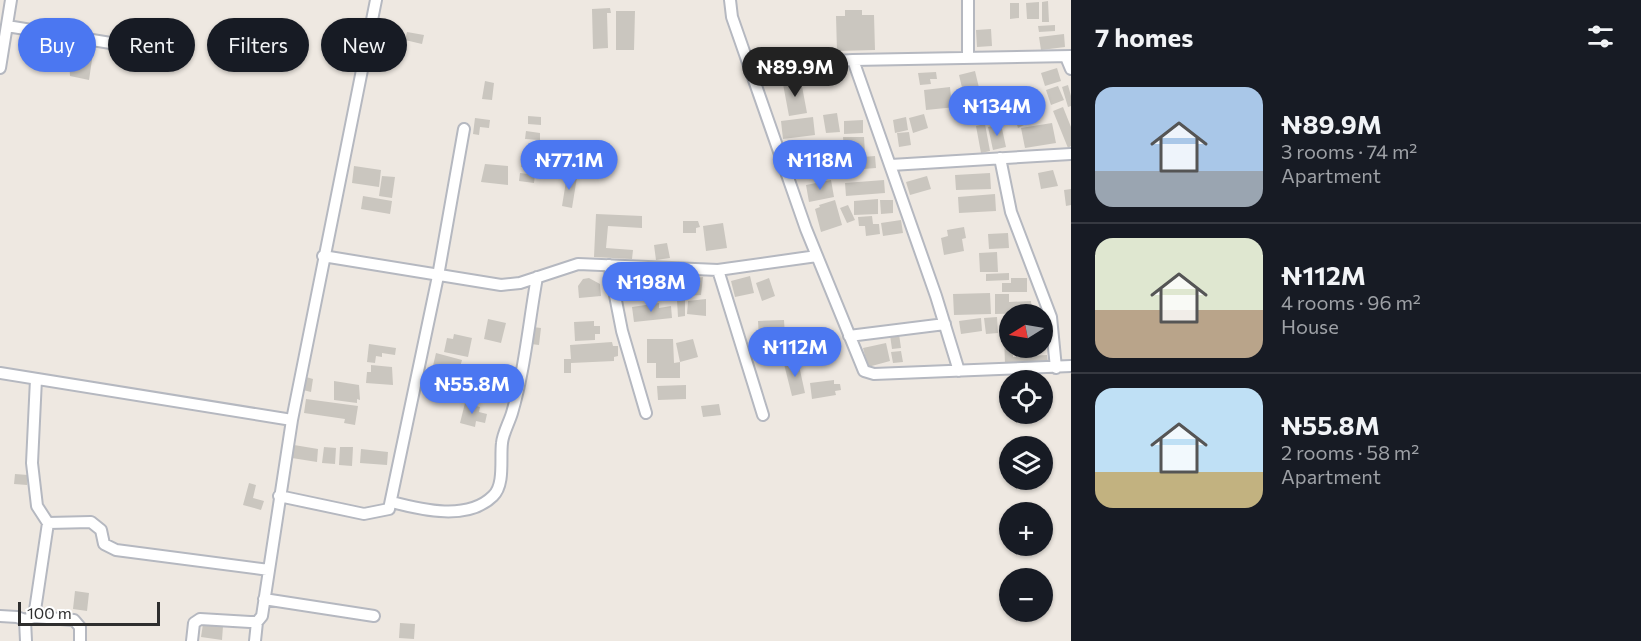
<!DOCTYPE html>
<meta charset="utf-8">
<style>
body{margin:0;font-family:Commissioner,sans-serif;background:#20242c;color:#f1f3f6;height:100vh;display:flex;flex-direction:column;font-size:22px;white-space:nowrap}
*{box-sizing:border-box;margin:0}
p{font-size:20px;color:#9ea1a6}
.icon{flex:none;width:33px;height:33px;fill:none;stroke:currentColor;stroke-width:2;stroke-linecap:round;stroke-linejoin:round}
.map{position:relative;flex:1;overflow:hidden}
.sheet{display:flex;flex-direction:column;background:#171b24;width:570px}
.sheet>*{flex:none}
.banner{position:absolute;left:18px;top:18px;width:570px;height:54px;display:flex;gap:12px}
.needle{width:39px;rotate:259deg}
.controls{position:absolute;left:999px;top:304px;display:grid;gap:12px}
.controls a{display:grid;place-items:center;width:54px;height:54px;border-radius:50%;background:#171b24;box-shadow:0 2px 4px #0004;font-size:30px}
.scale{position:absolute;left:18px;bottom:15px;width:142px;box-sizing:border-box;padding-left:6px;border:3px solid #2e2e2e;border-top:0;font-size:16px;line-height:21px;white-space:nowrap;color:#2e2e2e;-webkit-text-stroke:4px #fff;paint-order:stroke}
.price{position:absolute;translate:-50% -51px;padding:0 14px;border-radius:21px;background:#4b77f1;color:#fff;font-size:20px;line-height:39px;filter:drop-shadow(0 2px 3px #0008)}
.price::after{content:'';position:absolute;left:50%;top:36px;width:18px;height:14px;margin-left:-9px;background:inherit;clip-path:polygon(0 0,100% 0,50% 100%)}
.price.selected{background:#222;color:#fff}
ul{padding:0;list-style:none}
li{display:flex;align-items:center;gap:18px;height:150px;padding:0 24px}
li+li{border-top:2px solid #363941}
li span{display:grid;place-items:center;flex:none;width:168px;height:120px;border-radius:18px;color:#555}
li>.icon{margin-inline-start:auto}
span .icon{width:72px;height:72px;fill:#fffc;stroke-width:1}
li b{font-size:26px}
h2{display:flex;justify-content:space-between;align-items:center;height:72px;padding:0 24px;font-size:26px}
.pill{padding:0 21px;border-radius:27px;background:#171b24;box-shadow:0 2px 4px #0004;font-size:21px;line-height:54px}
.pill.selected{background:#4b77f1;color:#fff}
main{display:flex;flex:1;min-height:0}
.map>svg:first-child{display:block}
</style>
<main>
<div class="map">
<svg width="1071" height="641" viewBox="0 0 1071 641">
<rect width="100%" height="100%" fill="#eee8e1"/>
<!-- building -->
<path fill="#cac6bf" d="M1048,1l1,21h-7v-20z
M1039,2v17h-12l-1,-16z
M1010,3h9v15l-9,1z
M610,8l1,5h-4l1,35 -15,1 -1,-40z
M845,10h17v5h12l1,35 -38,1 -1,-35h9z
M616,11h19l-1,39h-18z
M1055,25v6l-16,1 -1,-6z
M387,28l12,1 -1,12 -12,-2z
M991,29l1,17 -15,1 -1,-17z
M407,32l17,3 -2,9 -17,-4z
M1064,34l1,13 -24,3 -2,-13z
M81,45l10,2 -1,6h3l-4,27 -19,-4 -1,-13h4l2,-11h4z
M1057,68l4,13 -16,5 -4,-13z
M975,71l5,21 -16,4 -5,-21z
M936,72l1,7h-7l1,5 -11,1 -2,-12z
M485,81l9,2 -2,17 -10,-1z
M801,81l6,32 -18,3 -6,-32z
M1068,85l3,11v10l-3,1 -6,-20z
M1058,86l6,14 -13,5 -5,-15z
M950,87l1,10 4,-1 1,11 -30,3 -2,-20z
M993,92l3,10 -27,7 -3,-10z
M1025,101l5,21 -12,6 -7,-23z
M1005,103l3,14 -36,8 -3,-14z
M1063,107l8,20v19l-3,2 -15,-37z
M837,113l3,19 -14,1 -3,-18z
M924,114l4,14 -15,5 -4,-15z
M528,116l13,1v8l-13,-1z
M813,117l2,18 -32,4 -2,-18z
M906,117l2,13 -13,3 -2,-13z
M475,118l15,2 -1,8 -9,-1 -1,8 -6,-1z
M863,120v13l-19,1v-13z
M1052,123l4,20 -31,5 -4,-20z
M985,124l5,27 -9,2 -5,-27z
M1001,124l5,23 -13,3 -5,-23z
M526,131l14,2v7l-15,-1z
M909,132l2,13 -12,2 -2,-14z
M843,137h21l1,16 -21,1z
M875,156l1,12 -38,3 -1,-12z
M522,159l15,2 -1,7 -15,-1z
M485,164l23,2v19l-27,-3z
M354,166l27,4 -2,17 -27,-4z
M1053,170l5,16 -17,3 -3,-16z
M520,173l15,2 -1,8 -15,-2z
M990,173l1,16 -35,1 -1,-15z
M567,175l10,2 -5,31 -10,-2z
M382,176l13,1 -3,21 -13,-2z
M927,176l4,13 -21,6 -4,-13z
M831,180l3,17 -25,5 -3,-17z
M884,180l1,13 -39,3 -1,-13z
M1071,189v16l-5,1 -2,-16z
M995,194l1,17 -37,2 -1,-16z
M363,196l29,5 -2,13 -29,-5z
M878,199v15l-24,1v-14z
M835,200l7,25 -21,7 -6,-23 5,-2 -1,-2z
M880,200h13v13l-12,1z
M848,205l7,15 -8,3 -7,-15z
M596,214l46,2v12l-34,-2 -2,22 27,2 -1,9 -38,-2z
M872,216l1,8h6l1,10 -14,2 -1,-10h-6l-1,-9z
M901,220l2,13 -20,3 -2,-13z
M683,221h15l2,6 -4,1v5h-13z
M723,223l4,25 -21,3 -3,-25z
M964,227l2,11 -4,1 2,12 -20,4 -3,-17 7,-2 -1,-6z
M1008,233l1,15 -20,1 -1,-15z
M667,243l3,15 -14,2 -2,-15z
M997,252l1,20h-18l-1,-19z
M1009,273v7l-23,1v-7z
M660,275h4l2,6h-4l1,15 -39,2 -1,-19h3v6l34,-3z
M750,276l4,17 -19,4 -4,-16z
M703,277l-2,18 -16,1 -1,-17z
M589,278l11,6 1,12 -22,2 -1,-12 5,-7z
M769,278l6,18 -13,5 -6,-18z
M1011,278h16v14h-25v-9h9z
M990,293l1,21 -37,1 -1,-21z
M995,294h14v8l22,-1 1,12 -37,1z
M706,299v17l-19,-2 1,-13z
M677,300h8v16l-7,1z
M659,303v5l12,-2 1,12 -38,4 -2,-15z
M997,317l1,16 -12,1 -2,-16z
M981,318l1,13 -21,3 -2,-13z
M488,319l18,4 -5,20 -17,-4z
M784,320l1,16 -26,2 -1,-17z
M594,321v5h6v8h-5v6l-20,1 -1,-19z
M533,327l8,1 -2,17 -8,-1z
M454,334l18,4 -4,19 -24,-5 3,-14 6,1z
M899,334l2,14 -9,1 -2,-14z
M1004,335h6v13h3v9l34,-2 1,7 -43,2z
M647,339h26l1,24 6,-1v16h-24v-15h-9z
M693,339l5,18 -18,5 -4,-19z
M786,339l1,18 -27,2 -1,-19z
M612,342l1,4h5v10l-4,1v4l-43,2v10h-7v-14h7l-1,-14z
M886,343l4,18 -22,6 -5,-19z
M369,344l27,4 -1,7 -13,-2v4l-6,-1 -1,7 -8,-1z
M1021,348h18l1,6 -18,2z
M901,351l2,11 -10,1 -2,-11z
M436,353l26,7 -5,18 -25,-8z
M798,361l7,32 -13,3 -8,-32z
M371,365l21,2 1,18 -27,-2 1,-11h4z
M306,377l7,2 -2,13 -8,-2z
M834,380v4h6l1,6 -6,1 1,4 -24,4 -2,-16z
M334,381l25,4 1,15 -3,-1v4l-23,-3z
M686,385v14l-28,1 -1,-14z
M306,399l52,7 -3,19 -11,-2 1,-4 -41,-6z
M465,403l15,4 -1,5 8,2 -2,9 -9,-2 -1,6 -15,-4z
M719,404l2,11 -18,2 -2,-11z
M294,445l24,4 -1,13 -25,-4z
M324,447l12,1 -1,16 -13,-1z
M340,447h13l-1,19 -13,-1z
M361,449l27,3 -1,13 -27,-2z
M15,474l13,1 -1,10 -13,-1z
M249,483l7,2 -3,13 11,3 -3,9 -18,-5z
M75,591l14,2 -2,18 -14,-2z
M400,623l15,1 -1,15 -15,-1z
M203,624l20,2 -1,14 -21,-3z"/>
<g fill="none" stroke-linecap="round" stroke-linejoin="round">
<defs>
<path id="minor" d="M730,0l2,17 74,212 58,142 10,3 197,-8
M7,26l128,21
M1066,57l5,12
M968,58v-58
M853,60l83,236 23,75
M749,66l104,-6 218,-4
M0,68l11,-68
M1000,158l11,54 40,105 5,51
M891,165l180,-11
M323,256l178,29 19,-2 58,-19 140,6 99,-14
M609,265l13,66 24,82
M718,270l45,145
M849,336l96,-12
M0,373l292,47
M36,379l-4,84 5,43 11,17 43,-1 10,8 3,14 12,6 153,20
M279,496l85,18 25,-5 49,-233 26,-147
M392,502c30,8 76,19 101,-6 12,-11 7,-38 9,-53 1,-10 7,-20 10,-30 13,-44 17,-92 25,-136
M264,599l110,17
M0,616l17,1 8,3 1,21
M34,617l40,3 6,7v14
M25,620l9,-3 14,-94
M192,641l2,-18 6,-4 50,3h7l5,-6 30,-196 84,-420
M255,641l2,-19"/>
</defs>
<!-- minor casing -->
<use href="#minor" stroke="#b5b8c0" stroke-width="14"/>
<!-- minor -->
<use href="#minor" stroke="#fff" stroke-width="10"/>
</g>
</svg>
<div class="controls">
<a><svg class="needle" viewBox="-14 -14 28 28"><path d="M0-13l5 13h-10z" fill="#e53935"/><path d="M0 13l5-13h-10z" fill="#9ea1a6"/></svg></a>
<a><svg class="icon" aria-label="locate" viewBox="0 0 24 24"><circle cx="12" cy="12" r="6"/><path d="M12 2v4M12 18v4M2 12h4M18 12h4"/></svg></a>
<a><svg class="icon" aria-label="layers" viewBox="0 0 24 24"><path d="M12 4l9 5-9 5-9-5zM3 14l9 5 9-5"/></svg></a>
<a>+</a>
<a>−</a>
</div>
<div class="scale">100 m</div>
<b class="price selected" style="left:795px;top:98px">₦89.9M</b>
<b class="price" style="left:997px;top:137px">₦134M</b>
<b class="price" style="left:569px;top:191px">₦77.1M</b>
<b class="price" style="left:820px;top:191px">₦118M</b>
<b class="price" style="left:651px;top:313px">₦198M</b>
<b class="price" style="left:795px;top:378px">₦112M</b>
<b class="price" style="left:472px;top:415px">₦55.8M</b>
<div class="banner">
<a class="pill selected">Buy</a>
<a class="pill">Rent</a>
<a class="pill">Filters</a>
<a class="pill">New</a>
</div>
</div>
<section class="sheet">
<h2>7 homes<svg class="icon" aria-label="filters" viewBox="0 0 24 24"><path d="M4 7h16M4 17h16"/><circle cx="9" cy="7" r="2"/><circle cx="15" cy="17" r="2"/></svg></h2>
<ul>
<li><span style="background:linear-gradient(#a9c7e8 70%,#9aa5b1 0)"><svg class="icon" aria-label="home" viewBox="0 0 24 24"><path d="M3 11l9-7 9 7M6 9v11h12V9"/></svg></span><div><b>₦89.9M</b><p>3 rooms · 74 m²</p><p>Apartment</p></div></li>
<li><span style="background:linear-gradient(#dfe7d0 60%,#b9a48a 0)"><svg class="icon" aria-label="home" viewBox="0 0 24 24"><path d="M3 11l9-7 9 7M6 9v11h12V9"/></svg></span><div><b>₦112M</b><p>4 rooms · 96 m²</p><p>House</p></div></li>
<li><span style="background:linear-gradient(#bfe0f5 70%,#c2b280 0)"><svg class="icon" aria-label="home" viewBox="0 0 24 24"><path d="M3 11l9-7 9 7M6 9v11h12V9"/></svg></span><div><b>₦55.8M</b><p>2 rooms · 58 m²</p><p>Apartment</p></div></li>
</ul>
</section>
</main>
